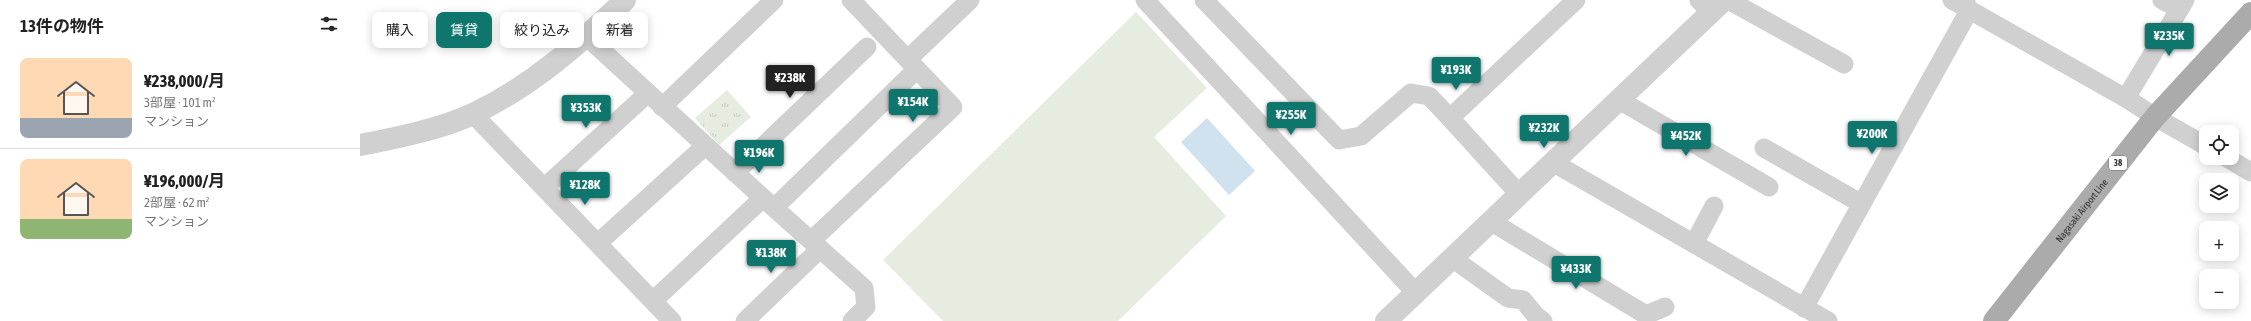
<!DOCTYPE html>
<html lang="ja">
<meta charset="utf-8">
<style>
body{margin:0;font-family:"Asap Condensed","Noto Sans JP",sans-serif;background:#f6f6f6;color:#222;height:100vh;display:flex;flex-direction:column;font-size:15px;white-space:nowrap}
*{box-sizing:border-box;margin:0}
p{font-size:13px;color:#767676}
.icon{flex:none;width:22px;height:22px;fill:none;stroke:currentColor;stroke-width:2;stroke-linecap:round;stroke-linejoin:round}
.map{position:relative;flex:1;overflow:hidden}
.details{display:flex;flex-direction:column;background:#fff;width:360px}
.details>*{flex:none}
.hud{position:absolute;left:12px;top:12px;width:380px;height:36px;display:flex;gap:8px}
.tools{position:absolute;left:1839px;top:125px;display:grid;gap:8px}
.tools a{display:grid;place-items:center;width:40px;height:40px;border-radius:8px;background:#fff;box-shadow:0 2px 10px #0003;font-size:20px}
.price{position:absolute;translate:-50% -34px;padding:0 9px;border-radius:4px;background:#0f766e;color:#fff;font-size:13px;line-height:26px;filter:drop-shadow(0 1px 2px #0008)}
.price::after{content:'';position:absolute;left:50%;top:24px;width:12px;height:9px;margin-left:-6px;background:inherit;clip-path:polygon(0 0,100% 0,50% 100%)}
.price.selected{background:#222;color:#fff}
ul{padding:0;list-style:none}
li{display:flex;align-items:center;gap:12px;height:100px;padding:0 20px}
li+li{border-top:1px solid #e0e0e0}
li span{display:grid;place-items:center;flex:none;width:112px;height:80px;border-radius:8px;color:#555}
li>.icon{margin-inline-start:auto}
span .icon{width:48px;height:48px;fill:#fffc;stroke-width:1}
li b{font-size:17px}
h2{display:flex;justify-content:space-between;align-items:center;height:48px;padding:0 20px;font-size:17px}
.tag{padding:0 14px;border-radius:8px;background:#fff;box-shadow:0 2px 10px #0003;font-size:14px;line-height:36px}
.tag.selected{background:#0f766e;color:#fff}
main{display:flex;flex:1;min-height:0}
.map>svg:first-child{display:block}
</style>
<main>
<section class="details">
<h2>13件の物件<svg class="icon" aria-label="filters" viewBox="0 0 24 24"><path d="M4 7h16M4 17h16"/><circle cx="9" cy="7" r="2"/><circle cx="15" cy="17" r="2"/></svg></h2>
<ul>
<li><span style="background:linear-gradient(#ffd9b3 75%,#9aa5b1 0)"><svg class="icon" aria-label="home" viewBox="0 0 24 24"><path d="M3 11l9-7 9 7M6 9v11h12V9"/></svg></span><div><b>¥238,000/月</b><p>3部屋 · 101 m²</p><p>マンション</p></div></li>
<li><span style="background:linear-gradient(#ffd9b3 75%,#8fb573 0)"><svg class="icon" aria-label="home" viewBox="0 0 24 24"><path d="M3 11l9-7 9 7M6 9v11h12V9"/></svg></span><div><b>¥196,000/月</b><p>2部屋 · 62 m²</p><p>マンション</p></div></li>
</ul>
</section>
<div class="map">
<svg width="1891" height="321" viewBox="0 0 1891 321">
<defs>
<pattern id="park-tufts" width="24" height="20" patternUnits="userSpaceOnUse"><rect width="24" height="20" fill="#e6ecdf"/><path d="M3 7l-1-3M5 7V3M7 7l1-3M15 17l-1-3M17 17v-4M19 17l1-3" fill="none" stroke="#c6cbc0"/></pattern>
</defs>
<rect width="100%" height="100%" fill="#fff"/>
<!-- green -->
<path fill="#e6ecdf" d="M776,12l71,76 -53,49 72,79 -108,105h-175l-60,-61z"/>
<!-- park -->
<path fill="url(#park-tufts)" d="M367,90l24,27 -32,28 -24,-27z"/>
<!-- water -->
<path fill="#cfe2ee" d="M847,118l48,53 -26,24 -48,-53z"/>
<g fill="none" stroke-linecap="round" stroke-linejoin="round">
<!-- minor -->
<path stroke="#d0d0d0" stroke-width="19" d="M785,0l270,292
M844,0l135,140 22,-4 50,-43 18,3 21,22
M1339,0l12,12
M1368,0l116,64
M1592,0l177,100 26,17 51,29
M1802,0l18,9
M227,37l176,161 101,90 2,19 -14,14
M548,59l62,-59
M1766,98l59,-98
M1259,100l150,87
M302,107l112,-107
M113,114l199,207
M1404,148l98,56
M1867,158l24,14
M1194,163l274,158
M375,173l132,-126
M185,187l102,-93
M1160,195l-70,-77 126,-118
M414,208l143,-139
M1132,222l154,93 19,-8
M451,241l142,-134 -102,-107
M238,243l107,-97
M1334,244l20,-38
M1092,258l56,40 15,2 13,16 7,5
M293,301l110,-103
M1444,308l162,-292v-16
M385,321l75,-72"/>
<!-- tertiary -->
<path stroke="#d0d0d0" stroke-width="22" d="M0,145c36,-7 82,-16 115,-32 58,-28 104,-69 150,-113
M1026,321l338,-321"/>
<!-- primary -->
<path stroke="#ababab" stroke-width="22" id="s1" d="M1634,321l161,-204 96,-104"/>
</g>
<g text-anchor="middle" stroke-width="4" stroke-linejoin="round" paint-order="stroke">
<!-- shield labels -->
<rect fill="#fff" stroke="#707070" stroke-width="1" x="1749" y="156" width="18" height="14" rx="3"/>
<g font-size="9" font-weight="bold" fill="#333">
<text x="1758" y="166">38</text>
</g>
<!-- street labels -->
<g font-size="10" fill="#333" stroke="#fff">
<text dy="4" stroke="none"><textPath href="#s1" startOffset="141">Nagasaki Airport Line</textPath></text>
</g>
</g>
</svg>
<div class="tools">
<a><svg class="icon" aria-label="locate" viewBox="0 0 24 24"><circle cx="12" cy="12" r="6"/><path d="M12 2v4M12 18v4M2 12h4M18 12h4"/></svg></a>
<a><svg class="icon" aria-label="layers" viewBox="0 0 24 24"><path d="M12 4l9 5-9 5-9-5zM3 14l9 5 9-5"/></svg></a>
<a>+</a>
<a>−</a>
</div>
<b class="price" style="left:1809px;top:57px">¥235K</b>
<b class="price" style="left:1096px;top:91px">¥193K</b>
<b class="price selected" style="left:430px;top:99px">¥238K</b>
<b class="price" style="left:553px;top:123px">¥154K</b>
<b class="price" style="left:226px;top:129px">¥353K</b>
<b class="price" style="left:931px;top:136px">¥255K</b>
<b class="price" style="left:1184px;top:149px">¥232K</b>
<b class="price" style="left:1512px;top:155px">¥200K</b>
<b class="price" style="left:1326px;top:157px">¥452K</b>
<b class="price" style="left:399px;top:174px">¥196K</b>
<b class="price" style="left:225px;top:206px">¥128K</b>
<b class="price" style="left:411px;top:274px">¥138K</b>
<b class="price" style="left:1216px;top:290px">¥433K</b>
<div class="hud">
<a class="tag">購入</a>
<a class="tag selected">賃貸</a>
<a class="tag">絞り込み</a>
<a class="tag">新着</a>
</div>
</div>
</main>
